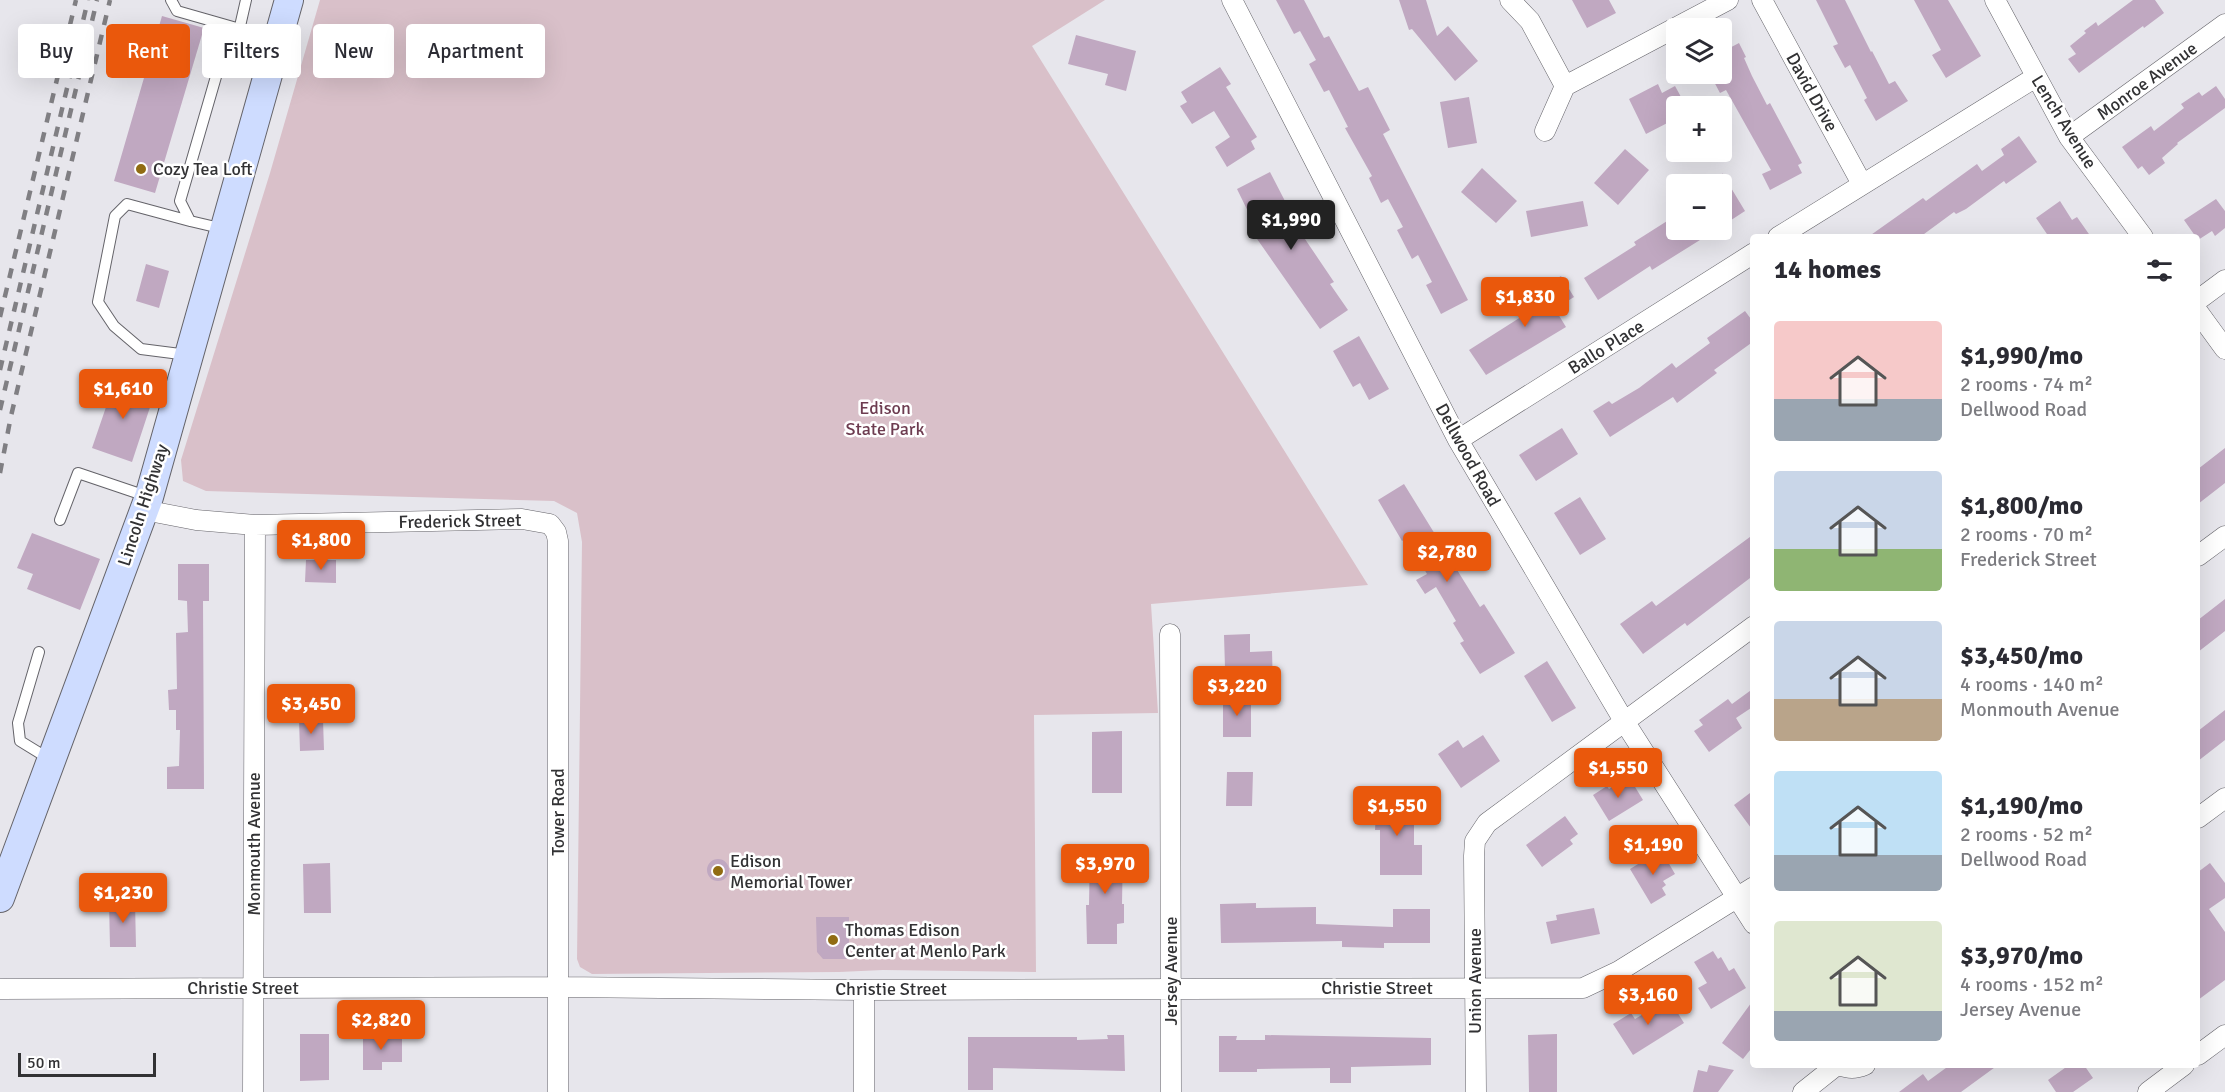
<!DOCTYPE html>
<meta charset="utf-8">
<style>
body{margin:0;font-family:Signika,sans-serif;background:#f7f7f7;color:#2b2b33;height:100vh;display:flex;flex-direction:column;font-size:22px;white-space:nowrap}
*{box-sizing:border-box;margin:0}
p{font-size:20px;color:#7c7c81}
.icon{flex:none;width:33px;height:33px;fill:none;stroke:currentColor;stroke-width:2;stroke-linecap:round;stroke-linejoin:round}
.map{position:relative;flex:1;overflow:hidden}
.side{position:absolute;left:1750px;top:234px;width:450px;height:834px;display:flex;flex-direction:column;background:#fff;border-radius:6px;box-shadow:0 6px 24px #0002}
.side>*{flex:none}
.top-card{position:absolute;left:18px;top:24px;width:570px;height:54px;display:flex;gap:12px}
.tools{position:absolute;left:1666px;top:18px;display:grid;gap:12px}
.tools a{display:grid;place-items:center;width:66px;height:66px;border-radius:6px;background:#fff;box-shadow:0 6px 24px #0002;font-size:30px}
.scale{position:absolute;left:18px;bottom:15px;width:138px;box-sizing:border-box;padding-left:6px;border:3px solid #323234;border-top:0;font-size:16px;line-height:21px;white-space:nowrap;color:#323234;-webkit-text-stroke:4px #fff;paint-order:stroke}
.price{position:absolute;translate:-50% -51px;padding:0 14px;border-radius:6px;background:#ea580c;color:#fff;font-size:20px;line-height:39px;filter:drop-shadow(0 2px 3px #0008)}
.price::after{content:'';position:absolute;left:50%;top:36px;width:18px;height:14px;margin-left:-9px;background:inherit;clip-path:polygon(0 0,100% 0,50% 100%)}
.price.on{background:#222;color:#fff}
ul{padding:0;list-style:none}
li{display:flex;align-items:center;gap:18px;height:150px;padding:0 24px}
li span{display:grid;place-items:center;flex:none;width:168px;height:120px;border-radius:6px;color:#555}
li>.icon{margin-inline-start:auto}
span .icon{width:72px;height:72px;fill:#fffc;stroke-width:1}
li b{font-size:26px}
h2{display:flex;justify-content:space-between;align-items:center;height:72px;padding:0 24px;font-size:26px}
.chip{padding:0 21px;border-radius:6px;background:#fff;box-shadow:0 6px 24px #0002;font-size:21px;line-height:54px}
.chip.on{background:#ea580c;color:#fff}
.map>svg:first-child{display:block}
</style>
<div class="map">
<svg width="2225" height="1092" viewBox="0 0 2225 1092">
<rect width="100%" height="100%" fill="#e7e6ec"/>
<!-- green -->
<path fill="#d9c0c9" d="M320,0h785l-73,46 336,539 -217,19 7,109 -124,2 2,257 -153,-2 -44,2 -247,2 -12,-7 -3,-8 5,-417 -5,-29 -23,-12 -348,-10 -23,-10 -2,-21 89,-287z"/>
<!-- building -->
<path fill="#c0a8c1" d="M1276,0h28l20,38 5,-2 30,55 9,-4 22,43 -7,4 85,166 -27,14 -15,-29 6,-3 -14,-27 -6,4 -15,-29 6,-3 -15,-28 -7,4 -12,-25 3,-2 -27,-48 3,-1 -19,-37 -5,2 -15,-28 7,-4 -16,-29 -6,3z
M1399,0h27l11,36 11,-10 30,35 -23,20 -43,-52 -3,1z
M1572,0h37l7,13 -29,15z
M1816,0h29l26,52 1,-1 17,33 6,-3 13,20 -32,20 -12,-21 3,-2 -17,-33 -5,3 -12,-22 5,-2z
M1914,0h34l33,56 -35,22 -14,-23 9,-5z
M2133,0h22l9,13 -20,15 -1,-2 -64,47 -11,-14 8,-5 -6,-8 16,-13 -2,-2 12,-9 2,4z
M162,16l42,12 -49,165 -41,-12z
M1076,35l60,16 -10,40 -21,-6 3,-11 -40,-10z
M1739,43l7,14 -2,1 8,18 15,29 3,-2 32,60 -4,2 4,8 -32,17 -8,-16 9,-4 -45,-80 -6,3 -8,-15 10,-4v-22z
M1220,67l11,17 -5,3 31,50 -6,4 4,8 -28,18 -12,-20 15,-10 -16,-26 -22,13 -12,-18 7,-4 -6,-10z
M1658,84l4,9 13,-7 11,20h-9v12l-31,16 -17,-35z
M2216,86l9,13v9l-48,35 1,1 -16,14 3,5 -16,12 -7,-9 -4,3 -16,-22 29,-21 3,5 30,-23 -3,-4 18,-12 3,4z
M1469,97l8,46 -29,5 -8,-46z
M2019,136l18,26 -31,22 -2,-3 -38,28 -10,5 -2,-2 -34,25h-52l55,-39 3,3 51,-37 5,7 22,-16 -3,-6z
M1625,149l24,21 -31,35 -24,-22z
M1482,168l35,33 -21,22 -35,-31z
M1270,172l16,31 -4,2 52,77 -4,2 18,26 -28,19 -65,-93 4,-2 -22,-45z
M1722,173l23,38 -23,15z
M2216,199l9,12v17l-10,8 -3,-5 -14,9 -14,-20z
M1583,201l5,25 -57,11 -5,-26z
M2060,201l12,19 5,-3 14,20h-42l-13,-19z
M1675,216l2,4v10h39l-64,40 -2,-4 -52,34 -14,-22 52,-33 -2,-3z
M146,264l23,7 -10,37 -23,-7z
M1561,276l13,21 -19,12 11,18 -80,48 -17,-25 58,-37 -7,-12z
M1745,311l9,12v18l-40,29 3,3 -40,30 -4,-6 -63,40 -17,-26 16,-10 3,3 27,-16 33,-25 4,5 34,-25 -3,-5z
M1359,336l30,53 -20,11 -9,-17 -7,4 -20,-36z
M118,372l14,4 -3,10 25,9 -22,67 -40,-14z
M1562,428l16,26 -42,27 -17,-26z
M2225,448v35l-27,21v-35z
M1404,484l76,123 4,-3 31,49 -35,21 -20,-31 4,-2 -11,-18 3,-2 -20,-34 -11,7 -9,-14 11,-6 -21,-36 -4,3 -24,-41z
M1580,497l26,42 -26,16 -26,-42z
M32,533l68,26 -20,51 -53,-21 6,-15 -16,-6z
M1754,534v41l-67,51 -2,-3 -42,31 -23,-30 32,-23 4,5z
M306,560h30v23l-31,-1z
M178,564h31v37h-6l1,188h-37v-22l12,-1 1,-36h-4v-20h-7l-1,-20 9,-1 -1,-56 12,-1 -1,-31 -9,-1z
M2225,599v32l-27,21v-32z
M1250,634v18l22,-1 1,36 -16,1 -1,-21 -31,1 -1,-33z
M1547,661l29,47 -24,14 -28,-46z
M1754,688v18l-18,12 6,10 -33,24 -15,-21 9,-6 -4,-5 29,-21 4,5z
M1223,697h28v40h-28z
M2225,710v30l-27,21v-30z
M299,720h24l1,30 -24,1z
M1122,731v62h-30v-61z
M1483,735l17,26 -39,27 -23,-34 20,-14 5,8z
M1227,772h26l-1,34h-26z
M1629,777l14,23 -34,21 -16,-26 14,-9 2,3z
M1754,790v42l-20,-27z
M1377,795h24v8h13v42h8v30h-42v-45h-5z
M1565,816l13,18 -8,6 3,4 -31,23 -16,-22z
M1090,846h33l-1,58h2v19l-7,1v20h-30l-1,-39h3z
M1661,850l14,24 -12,7 3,4 -4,3 4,7 -15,9 -21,-35z
M707 870a11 11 0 1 1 22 0a11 11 0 1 1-22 0Z
M330,863l1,50h-27l-1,-49z
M2210,863l15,20v15l-16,11 16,23v48l-27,20v-128z
M109,902h26l1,45h-26z
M1256,903v5l60,-1v17l77,3v-18h37v34h-46v5l-42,-1v-6l-121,2 -1,-39z
M1594,908l6,26 -49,10 -5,-22 11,-2 -1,-5z
M816,917h33v42h-26l-6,-7z
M1713,951l5,8 3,-2 8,14 5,-3 12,20 -35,21 -13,-21 9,-5 -13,-21z
M1669,999l15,24 -51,32 -20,-31 18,-11 4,6z
M1754,999v46l-11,14 -21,-16z
M300,1034h29v46l-29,1z
M1557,1034v58h-28l-1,-57z
M363,1035h39v27h-20v8h-19z
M1107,1035h17l1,36 -132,-3v22h-25v-53h109v3l31,-1z
M1265,1035l166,3v27l-80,2v16h-21v-15l-73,1v3h-38v-36h18l-1,4h29z
M1709,1065l25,5 -16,22h-25l5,-22 9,2z
M1950,1065h48l-37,27h-62l24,-18 5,7z
M2069,1065h15l9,13 -20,14h-17l-8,-12z"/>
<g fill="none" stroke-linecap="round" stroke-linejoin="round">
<defs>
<path id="service" d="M171,0l6,11 63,18
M238,35l8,-35
M224,229l-34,-8 -10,-20 44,-152 14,-11 37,10
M188,355l-47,-6 -27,-23 -16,-24 17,-86 12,-12 63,17
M60,520l18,-47 71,24
M39,652l-21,71 2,18 31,19"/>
<path id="minor" d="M1232,0l226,440 166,281 130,203
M1510,0l20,21 35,65
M1762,0l100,184
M1995,0l74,137 74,100
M1545,131l20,-45 163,-86
M2069,137l156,-113
M1778,237l258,-160
M2198,300l27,-20
M2198,312l27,37
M1458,440l296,-187
M144,510l52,10 59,5 267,-6 28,5 6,8 2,9v551
M2198,556l27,-20
M1170,634l1,458
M2198,818l27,-20
M0,989l558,-2 306,3 719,-2 36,-17 135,-84
M2198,1055l27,-20
M1839,1065c10,4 16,4 26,0
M253,1092l2,-567
M864,1092v-102
M1476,1092l-2,-236 1,-15 12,-18 267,-197
M1803,1092l34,-27
M2148,1092l36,-27"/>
<path id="secondary" d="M0,898l149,-401 140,-497"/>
</defs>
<!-- service casing -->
<use href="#service" stroke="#646369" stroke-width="12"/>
<!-- minor casing -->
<use href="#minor" stroke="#646369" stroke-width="21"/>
<!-- secondary casing -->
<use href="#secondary" stroke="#646369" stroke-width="30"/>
<!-- service -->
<use href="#service" stroke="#fff" stroke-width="10"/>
<!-- minor -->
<use href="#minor" stroke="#fff" stroke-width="20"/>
<!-- secondary -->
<use href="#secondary" stroke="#cedcff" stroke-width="28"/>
<!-- rail -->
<path stroke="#807f83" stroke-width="4.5" stroke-dasharray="10 10" stroke-linecap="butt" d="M0,317l76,-317
M0,370l88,-370
M0,410l97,-410
M0,473l11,-57 99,-416"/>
</g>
<!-- markers -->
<g fill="#916c13" stroke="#fff" stroke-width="2">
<circle cx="141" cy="169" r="6"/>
<circle cx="718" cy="871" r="6"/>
<circle cx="833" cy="940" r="6"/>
</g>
<g text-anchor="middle" stroke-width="5" stroke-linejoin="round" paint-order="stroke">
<!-- street labels -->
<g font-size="18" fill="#323234" stroke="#fff">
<text transform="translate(2147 81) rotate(-36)" y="6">Monroe Avenue</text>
<text transform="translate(1812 92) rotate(61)" y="6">David Drive</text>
<text transform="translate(2064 122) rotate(58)" y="6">Lench Avenue</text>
<text transform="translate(1606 347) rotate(-32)" y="6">Ballo Place</text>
<text transform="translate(1468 455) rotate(61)" y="6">Dellwood Road</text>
<text transform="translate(143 505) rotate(-72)" y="6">Lincoln Highway</text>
<text transform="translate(460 521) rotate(-1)" y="6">Frederick Street</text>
<text transform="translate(558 812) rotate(-90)" y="6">Tower Road</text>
<text transform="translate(254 844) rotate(-90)" y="6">Monmouth Avenue</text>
<text transform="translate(1171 971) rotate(-90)" y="6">Jersey Avenue</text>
<text transform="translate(1475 981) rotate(-90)" y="6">Union Avenue</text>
<text x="243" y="994">Christie Street</text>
<text x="1377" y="994">Christie Street</text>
<text x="891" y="995">Christie Street</text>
</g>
<!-- poi labels -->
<g font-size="18" fill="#323234" stroke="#fff" text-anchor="start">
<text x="153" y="175">Cozy Tea Loft</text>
<text x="730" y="867">Edison<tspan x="730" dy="21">Memorial Tower</tspan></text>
<text x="845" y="936">Thomas Edison<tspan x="845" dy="21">Center at Menlo Park</tspan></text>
</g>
<!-- park labels -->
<g font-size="18" fill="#6d3c50" stroke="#fff">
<text x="885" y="414">Edison<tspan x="885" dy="21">State Park</tspan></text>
</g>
</g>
</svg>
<div class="tools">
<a><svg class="icon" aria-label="layers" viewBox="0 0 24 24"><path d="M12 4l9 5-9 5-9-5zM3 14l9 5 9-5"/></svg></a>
<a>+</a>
<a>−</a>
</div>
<div class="scale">50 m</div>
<b class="price on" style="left:1291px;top:251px">$1,990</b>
<b class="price" style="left:1525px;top:328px">$1,830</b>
<b class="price" style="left:123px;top:420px">$1,610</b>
<b class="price" style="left:321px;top:571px">$1,800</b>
<b class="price" style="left:1447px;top:583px">$2,780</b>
<b class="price" style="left:1237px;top:717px">$3,220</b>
<b class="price" style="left:311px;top:735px">$3,450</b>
<b class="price" style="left:1618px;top:799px">$1,550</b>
<b class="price" style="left:1397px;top:837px">$1,550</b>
<b class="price" style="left:1653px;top:876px">$1,190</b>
<b class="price" style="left:1105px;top:895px">$3,970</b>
<b class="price" style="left:123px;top:924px">$1,230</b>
<b class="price" style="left:1648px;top:1026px">$3,160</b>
<b class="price" style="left:381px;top:1051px">$2,820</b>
<div class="top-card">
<a class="chip">Buy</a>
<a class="chip on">Rent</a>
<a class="chip">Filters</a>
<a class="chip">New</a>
<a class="chip">Apartment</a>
</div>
<section class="side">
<h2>14 homes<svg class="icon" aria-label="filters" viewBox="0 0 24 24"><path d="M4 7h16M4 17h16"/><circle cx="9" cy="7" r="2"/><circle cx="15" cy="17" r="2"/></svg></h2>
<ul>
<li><span style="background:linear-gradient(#f6c9c9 65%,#9aa5b1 0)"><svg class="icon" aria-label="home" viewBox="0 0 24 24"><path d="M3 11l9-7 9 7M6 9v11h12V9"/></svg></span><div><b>$1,990/mo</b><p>2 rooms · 74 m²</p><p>Dellwood Road</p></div></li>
<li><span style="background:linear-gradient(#c9d6e8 65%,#8fb573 0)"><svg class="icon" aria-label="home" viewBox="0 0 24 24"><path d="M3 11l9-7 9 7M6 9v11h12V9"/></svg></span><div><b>$1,800/mo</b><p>2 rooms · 70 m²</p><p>Frederick Street</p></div></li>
<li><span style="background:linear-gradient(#c9d6e8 65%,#b9a48a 0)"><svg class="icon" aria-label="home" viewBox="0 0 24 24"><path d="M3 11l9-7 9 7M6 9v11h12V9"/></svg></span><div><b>$3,450/mo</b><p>4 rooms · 140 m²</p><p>Monmouth Avenue</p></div></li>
<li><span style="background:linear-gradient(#bfe0f5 70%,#9aa5b1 0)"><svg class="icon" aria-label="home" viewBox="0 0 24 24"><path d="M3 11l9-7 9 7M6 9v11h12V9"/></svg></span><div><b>$1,190/mo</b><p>2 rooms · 52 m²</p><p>Dellwood Road</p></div></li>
<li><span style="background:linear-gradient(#dfe7d0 75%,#9aa5b1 0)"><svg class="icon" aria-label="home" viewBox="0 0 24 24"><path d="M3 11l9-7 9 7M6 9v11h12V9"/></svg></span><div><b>$3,970/mo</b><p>4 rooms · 152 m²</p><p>Jersey Avenue</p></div></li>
</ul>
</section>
</div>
